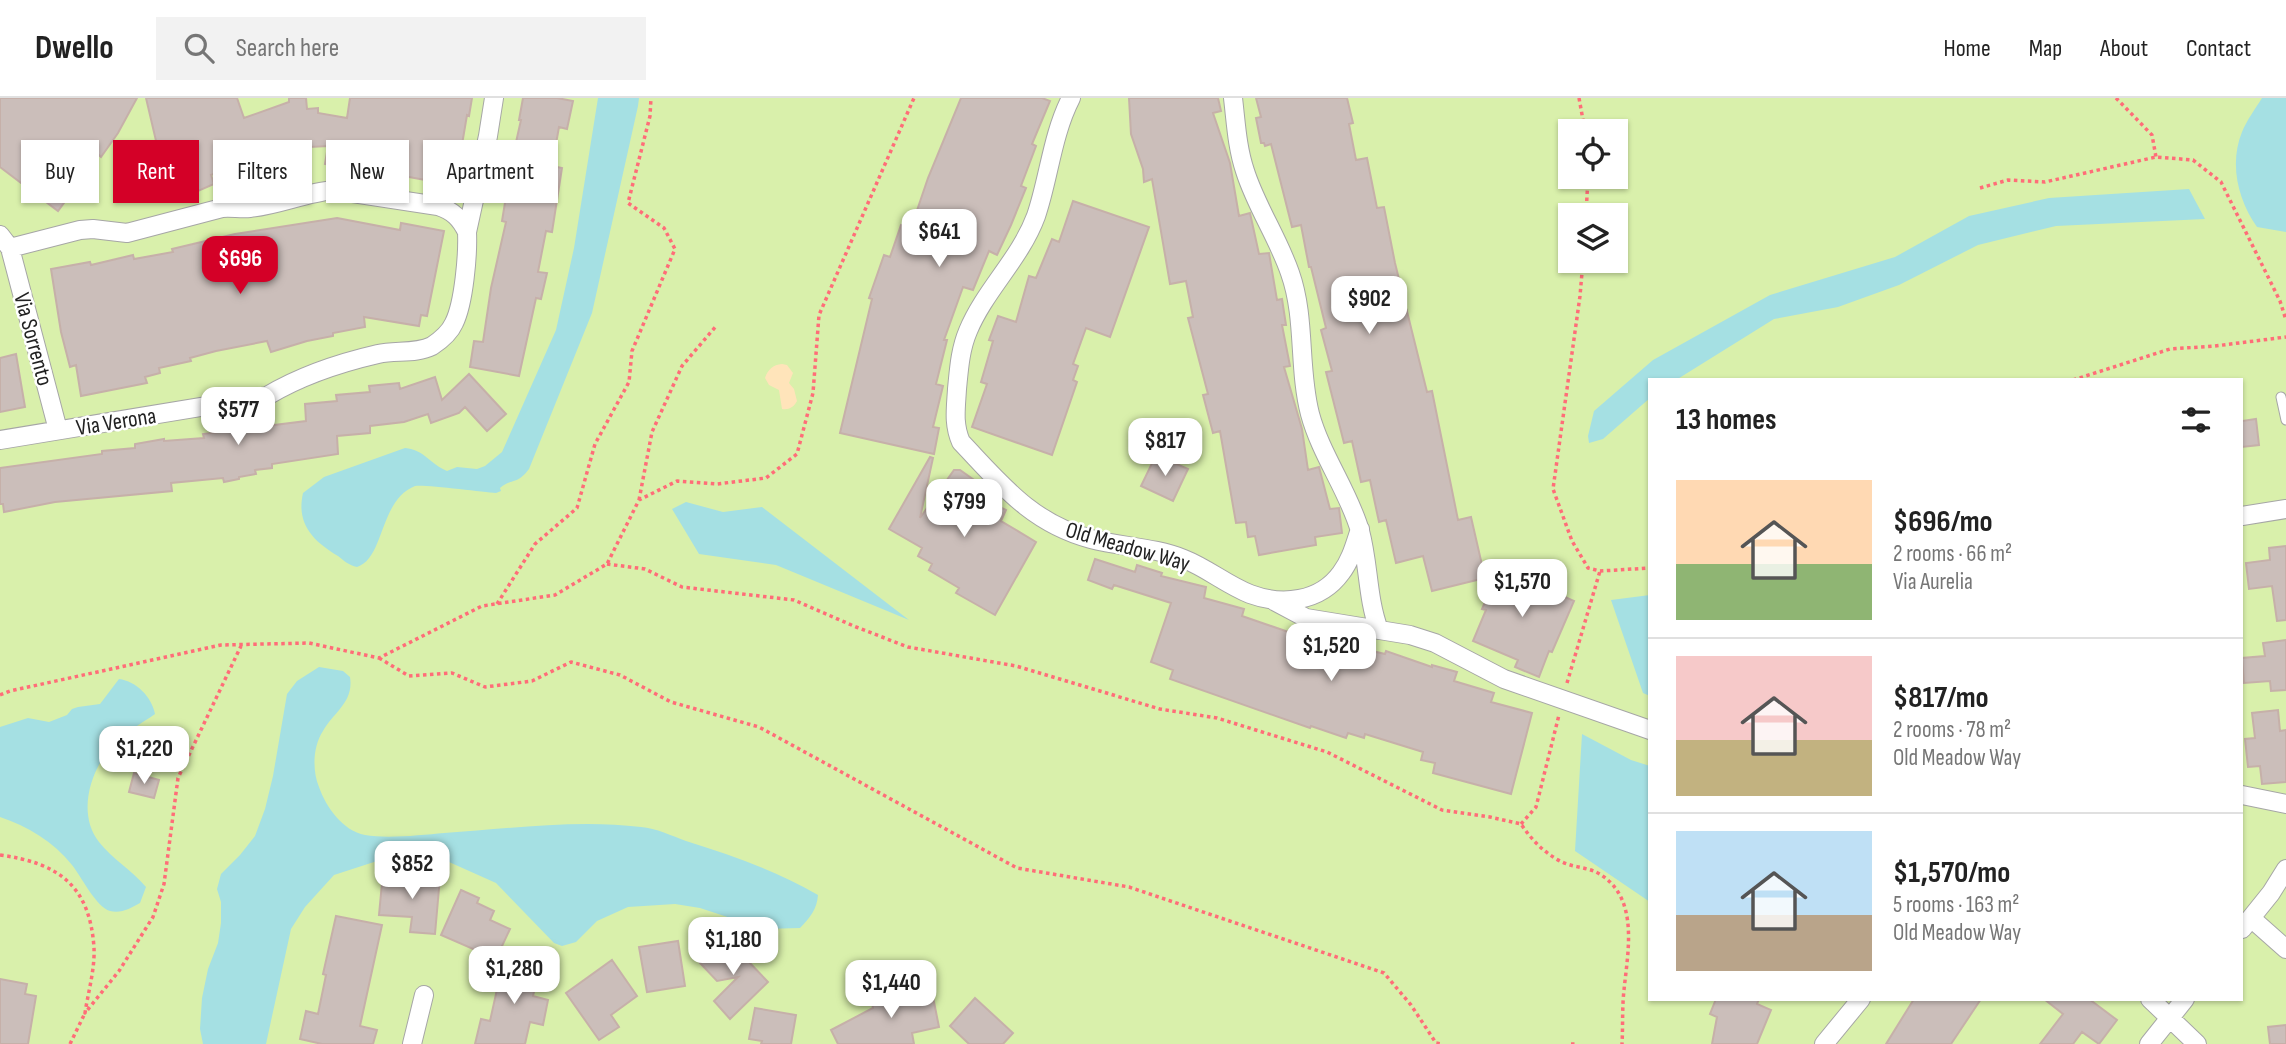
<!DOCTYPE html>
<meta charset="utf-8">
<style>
body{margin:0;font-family:"Sofia Sans Condensed",sans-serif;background:#f2f2f2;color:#222;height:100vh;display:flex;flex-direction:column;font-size:26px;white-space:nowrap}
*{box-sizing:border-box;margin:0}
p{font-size:23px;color:#767676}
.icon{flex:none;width:38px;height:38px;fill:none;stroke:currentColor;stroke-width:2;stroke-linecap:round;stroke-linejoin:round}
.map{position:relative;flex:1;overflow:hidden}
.sheet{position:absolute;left:1648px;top:280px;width:595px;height:623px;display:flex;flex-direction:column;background:#fff;border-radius:0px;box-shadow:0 2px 5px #0004}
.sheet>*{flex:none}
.top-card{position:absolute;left:21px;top:42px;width:665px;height:63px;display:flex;gap:14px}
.buttons{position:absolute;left:1558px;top:21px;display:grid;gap:14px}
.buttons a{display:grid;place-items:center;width:70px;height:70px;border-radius:0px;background:#fff;box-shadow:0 2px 5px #0004;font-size:35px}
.price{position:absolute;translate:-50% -60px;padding:0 16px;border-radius:14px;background:#fff;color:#222;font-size:23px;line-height:46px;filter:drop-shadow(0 2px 4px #0008)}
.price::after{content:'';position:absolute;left:50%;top:42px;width:21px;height:16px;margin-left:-10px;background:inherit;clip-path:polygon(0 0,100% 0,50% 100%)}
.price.active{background:#d40027;color:#fff}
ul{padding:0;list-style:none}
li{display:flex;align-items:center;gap:21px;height:175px;padding:0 28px}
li+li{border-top:2px solid #e0e0e0}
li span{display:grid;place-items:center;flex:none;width:196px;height:140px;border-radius:0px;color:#555}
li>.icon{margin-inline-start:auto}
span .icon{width:84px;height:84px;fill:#fffc;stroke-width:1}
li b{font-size:30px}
h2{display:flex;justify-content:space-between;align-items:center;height:84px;padding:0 28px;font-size:30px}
.pill{padding:0 24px;border-radius:0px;background:#fff;box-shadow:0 2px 5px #0004;font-size:24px;line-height:63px}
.pill.active{background:#d40027;color:#fff}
header{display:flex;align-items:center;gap:42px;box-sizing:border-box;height:98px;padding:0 35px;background:#fff;border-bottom:2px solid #e0e0e0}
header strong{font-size:33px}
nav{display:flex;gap:38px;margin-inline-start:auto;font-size:24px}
.search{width:490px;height:63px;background:#f2f2f2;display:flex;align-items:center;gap:18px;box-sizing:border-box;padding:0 24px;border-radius:0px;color:#767676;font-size:26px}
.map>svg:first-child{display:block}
</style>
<header>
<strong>Dwello</strong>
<div class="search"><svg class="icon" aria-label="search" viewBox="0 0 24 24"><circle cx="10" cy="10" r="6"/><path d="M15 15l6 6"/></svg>Search here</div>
<nav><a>Home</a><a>Map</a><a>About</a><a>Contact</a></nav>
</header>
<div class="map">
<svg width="2286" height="946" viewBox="0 0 2286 946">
<rect width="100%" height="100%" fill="#f3ede8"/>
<!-- grass -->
<path fill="#d9f0ab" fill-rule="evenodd" d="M0,0h2286v946h-2286zM1570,33h45v46h-45zM1570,117h45v46h-45zM1650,282h592v619h-592z"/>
<!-- sand -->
<path fill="#ffe4ba" d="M782,266l5,1 6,8 -4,10 5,6 3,12c-3,6 -8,9 -15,8l-3,-19 -10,-5 -4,-7c3,-9 8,-13 17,-14z"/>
<!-- water -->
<path fill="#a5e0e3" d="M598,0h41l-1,8 -46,207 -63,156c-12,16 -17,9 -29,19l1,3 -5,2c-13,-1 -74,-9 -81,-7 -36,14 -30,72 -58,81 -8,-2 -13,-6 -19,-11 -25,-15 -42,-32 -35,-63l21,-16 81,-29c20,2 25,16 42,23l10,-4 20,2 8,-3 17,-14 54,-122 18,-82z
M2262,0h24v134l-29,-5c-19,-27 -28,-63 -15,-95 5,-12 13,-23 20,-34z
M2189,91l16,30 -149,7 -78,19 -79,40 -61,22 -64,12 -98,61h-26v18l-47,41 -14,4 -1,-7 6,-25 59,-51 117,-65 125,-38 74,-41 80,-18z
M686,404l37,10 39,-5 147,113 -133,-55 -77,-11 -27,-45z
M1650,497v101l-7,-3 -32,-93z
M319,569l24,4 7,6c4,25 -16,35 -27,54 -10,15 -11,39 -4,56 7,20 24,44 46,48 22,4 57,0 79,-2 65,-4 132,-14 197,-6 15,1 31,9 45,14 47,15 89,29 132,54 -1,14 -8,23 -18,33l-36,1 -64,-21 -25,-4 -47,3 -31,14 -21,21 -14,4 -8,-3 -58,-60 -47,-21 -16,-5h-27l-32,5 -40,13 -29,32 -14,22 -25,115h-63l-3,-15 2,-31 6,-29 10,-26 3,-20v-21l-4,-13 4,-15 19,-19 15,-19 10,-27 8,-33 14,-82 10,-13z
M119,581c17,2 33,18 36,35 -13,9 -29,18 -40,29 -24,24 -39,70 -16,99 13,17 33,28 47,45l-6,16c-9,5 -19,11 -30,8 -14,-4 -29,-35 -38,-46 -18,-23 -45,-39 -72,-48v-90l28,-9 21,4 18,-7 5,-6 6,-2 22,-3z
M1582,636l49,26 19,6v136l-75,-51z"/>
<!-- building -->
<path fill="#cbbeba" stroke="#c6b0a9" stroke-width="2" d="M0,0h137l-19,35 -17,24 -2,-2 -41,56 -58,-44z
M146,0h91l7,20 45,-16v-4h17l1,11 11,-1v5l29,5 3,-20h122l-3,18 -2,-1 -11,65 -13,-2 -1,5 -33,-6 -15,-2v-6l-53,-8 -1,6 -15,-3 3,-18 -37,2v-6l-40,15 2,4 -42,14 3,9 -16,7 -5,-11 -31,16 -21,-43 16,-8z
M523,0h34l16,3 -6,28 -8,-2 -7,39 10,2 -10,64 -6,-1 -8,41 9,1 -6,26 -5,-1 -17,78 -49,-9 4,-26 9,1 8,-54 15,-66 -4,-1 10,-61 9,-40h-2z
M961,0h81l8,3 -18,43 4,2 -15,40 5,2 -15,37 -14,30 -8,-4 -16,39 -10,-3 -19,53h3l-11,44 7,2 -10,41 6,1 -5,26 -94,-21 32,-134 -3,-1 15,-43 6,2 11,-32 10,3 17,-50z
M1129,0h89l3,13 -8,2 17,50 9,53 11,-3 9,41 10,-1 8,47 5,-1 4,26h-4l8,41 -6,1 18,62 6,41 11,-3 11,42 9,-1 3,25 -27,4 1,8 -57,10 -4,-19 -7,1 -2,-15 -10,1 -16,-92 -7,2 -10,-38 5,-1 -20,-76 5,-1 -7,-36 -16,3 -18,-105 -8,3 -1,-13 -12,-35z
M1256,0h91l6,25 -4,1 7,36 11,-2 10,50 7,-1 11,56 32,129 5,-1 26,129 13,-3 14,61 -53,13 -9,-35 -27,7 -10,-43 -7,2 -9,-42 -9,2 -9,-41 -8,2 -18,-71 6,-1 -11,-41 5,-2 -15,-61h-2l-8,-42 -9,2 -21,-83 -6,2 -1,-3h-3l-5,-25 5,-1z
M1073,103l76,26 -39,110 -24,-9 -13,36 5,2 -5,14 4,2 -25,73 -80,-28 15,-43 -6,-2 12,-41 -4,-1 9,-24 18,6 13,-46 7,2 16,-39 7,3z
M337,120l63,12 1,-7 43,8 -17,85 -6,-1 -2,11 -55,-9 1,10 -32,6v3l-26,5 -36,11 -4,-11 -51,10 -26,7 1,3 -32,7 1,5 -15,4 2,6 -66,13 -5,-31 -6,2 -9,-35 -10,-63 39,-7 1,3 42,-10 1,4 39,-7 -1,-3 63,-15z
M16,256l9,53 -25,5v-54z
M469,276l37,40 -19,17 -22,-24 -6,6 -28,10 -3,-9 -24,8 -34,4v7l-33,3 1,18 -66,10v4l-17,2 1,4 -17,3v2l-15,3 -1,-4 -52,5 1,8 -117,11 -51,10 -1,-8h-3v-36l102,-14v-3l33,-3v-4l29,-5v2l40,-3 -1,-4 103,-13 -1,-17 32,-3 -1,-6 34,-3 -1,-6 30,-3 1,6 35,-12 7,23z
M2256,321l3,26 -17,2v-26z
M1156,357l32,14 -15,32 -32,-15z
M930,359l3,1 -13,60 34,-48h6l17,12 -7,11 36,17 -5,11 35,21 -41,73 -39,-22 3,-5 -30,-18 3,-6 -14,-8 4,-8 -33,-19z
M2286,448v74l-9,1 -5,-35 -23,3 -3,-26 24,-3 -1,-12z
M1095,461l40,13 2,-7 25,8 -1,3 45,11 -2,11 40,11 -2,7 58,20 42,13 1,-5 42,10 1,-3 46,16v-2l25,7 -3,9 40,12 -3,9 41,11 -21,81 -78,-21 2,-10 -14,-3 2,-8 -58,-18 -1,4 -16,-5 -2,5 -35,-12 -1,2 -140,-49 3,-9 -22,-8 20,-59 -57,-18 -2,4 -24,-9z
M1501,466l37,16 -2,4 38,17 -22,51 -3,-1 -10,26 -24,-10 3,-7 -45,-19 13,-31 -4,-1z
M2286,542v50l-15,1 -1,-10 -26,2 -2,-25 23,-2 -2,-13z
M2278,612l2,21 6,-1v52l-24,2 -2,-18 -12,1 -3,-28 10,-1 -3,-25z
M134,675l25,7 -5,18 -25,-6z
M395,775l45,4 -5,57 -25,-2 2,-15 -33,-2 3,-32 12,2z
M461,792l18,8 -2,5 17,8 -4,9 20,9 -14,30 -55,-24z
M336,818l46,9 -22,101 17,4 -4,14h-51l-22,-5 6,-28 12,3 8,-39 -3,-1z
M726,840l42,44 -38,37 -16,-18 24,-24 -21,4 -17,-18z
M678,843l7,45 -38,6 -8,-45z
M504,860l36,8 -7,30 15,4 -5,25 -13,-3 -5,22h-50l6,-25 9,2z
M612,862l25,36 -26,19 8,12 -20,13 -33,-47z
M0,881l27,5 -2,10 11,2 -8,48h-28z
M918,889l1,7 13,-2 7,35 -27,6 2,11h-76l-7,-14 42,-22 -2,-11z
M975,900l38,35 -10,11h-34l-19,-18z
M1716,901h43l-2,5 14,6 -14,34h-45l5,-27 -7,-3z
M1914,901h67l-30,45h-65z
M2044,901h45l28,21 -18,24 -17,-12 -9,12h-33l23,-30z
M755,910l41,7 -5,29h-30l1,-3 -13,-2z
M2286,927v19h-16l-2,-17z"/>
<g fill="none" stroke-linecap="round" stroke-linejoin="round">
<defs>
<path id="lane" d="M2281,299l5,23"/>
<path id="street" d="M1071,0c-19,37 -22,80 -35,118 -16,43 -51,74 -68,115 -8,19 -9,38 -11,58 -1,19 -4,35 4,53 40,42 70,81 130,97 31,8 63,8 93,20 23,9 43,26 66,35 32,12 70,8 91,-21 10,-13 14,-29 19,-44
M1233,0c3,25 4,49 12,73 11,35 33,67 45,102 16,45 8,95 20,141 11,41 39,78 50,117 9,33 7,67 19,99
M0,137l10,13 48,182
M10,150l70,-18 13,-1 34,4 95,-25c9,-1 19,1 28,0 28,-3 55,-15 83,-18l105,16c15,5 22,12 29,26
M0,342l267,-44c35,-21 72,-33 111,-42 17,-4 38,0 54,-8 9,-6 18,-14 22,-23 10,-20 14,-69 13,-91l21,-96 6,-38
M2242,418l44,-7
M1274,503l32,17 104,17 25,8 69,36 146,51
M2242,697l44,9
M2251,820l35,31
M2242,831l29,-36 15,-24
M2150,901l47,45
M412,946l12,-49
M1824,946l37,-45
M2149,946l36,-45"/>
</defs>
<!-- lane casing -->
<use href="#lane" stroke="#a6a6a6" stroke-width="11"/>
<!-- street casing -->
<use href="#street" stroke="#a6a6a6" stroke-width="20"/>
<!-- path -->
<path stroke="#ff6d78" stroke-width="3.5" stroke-dasharray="3.5 3.5" stroke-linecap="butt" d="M1579,0l6,33
M2116,0l36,37 4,22
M1980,90l28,-8 37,2 111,-25 37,3 28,22 59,119 6,19
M1586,117l2,-38
M1583,163l-3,35 -27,193 19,52 16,27 12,3 50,-3
M2073,282l97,-31 45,-3 71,-9
M639,402l13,-68 30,-66 35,-41
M607,466l38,5 37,18 112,13 62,27 52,20 108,19 144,43 57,9 110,34 115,58 48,7 31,7c10,15 22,28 39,37 11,6 25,6 36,11 44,23 32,78 28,118 -2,18 -1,36 -2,54
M497,506l38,-60 42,-36 18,-64 34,-62 3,-31 43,-102 -11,-21 -36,-25 22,-87 1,-18
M379,560l30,18 43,-3 33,14 47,-6 39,-19 49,13 51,27 88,25 258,141 112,19 255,86 27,32 25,38 6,1
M1567,585l33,-112
M0,597l10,-4 211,-46 88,-2 70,15 103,-52 73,-11 52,-31 32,-64 38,-19 40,3 49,-6 31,-24 16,-61 6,-78 95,-217
M1521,726l15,-17 23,-92
M0,757c59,8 90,31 94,93 1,21 -6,45 -9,65l34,-42 34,-54 11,-33 14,-106 63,-132
M70,946l15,-31
M1571,946h7"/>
<!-- lane -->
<use href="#lane" stroke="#fff" stroke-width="9"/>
<!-- street -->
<use href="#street" stroke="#fff" stroke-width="18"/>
</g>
<g text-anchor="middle" stroke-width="5" stroke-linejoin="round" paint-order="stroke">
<!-- street labels -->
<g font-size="23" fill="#222" stroke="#fff">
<text transform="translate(34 241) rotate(75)" y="8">Via Sorrento</text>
<text transform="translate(116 323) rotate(-9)" y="8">Via Verona</text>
<text transform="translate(1128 448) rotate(16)" y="8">Old Meadow Way</text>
</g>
</g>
</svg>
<div class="buttons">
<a><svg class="icon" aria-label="locate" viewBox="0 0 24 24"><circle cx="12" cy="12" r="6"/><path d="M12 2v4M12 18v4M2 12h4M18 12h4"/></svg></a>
<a><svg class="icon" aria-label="layers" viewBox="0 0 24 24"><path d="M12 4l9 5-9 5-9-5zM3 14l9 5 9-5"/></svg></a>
</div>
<b class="price" style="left:939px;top:171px">$641</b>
<b class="price active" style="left:240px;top:198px">$696</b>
<b class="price" style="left:1369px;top:238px">$902</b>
<b class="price" style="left:238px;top:349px">$577</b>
<b class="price" style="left:1165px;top:380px">$817</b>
<b class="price" style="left:964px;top:441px">$799</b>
<b class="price" style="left:1522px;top:521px">$1,570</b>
<b class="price" style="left:1331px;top:585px">$1,520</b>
<b class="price" style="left:144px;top:688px">$1,220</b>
<b class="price" style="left:412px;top:803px">$852</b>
<b class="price" style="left:733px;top:879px">$1,180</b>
<b class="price" style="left:514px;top:908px">$1,280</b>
<b class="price" style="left:891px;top:922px">$1,440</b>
<div class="top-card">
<a class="pill">Buy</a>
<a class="pill active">Rent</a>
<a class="pill">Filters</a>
<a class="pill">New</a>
<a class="pill">Apartment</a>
</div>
<section class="sheet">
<h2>13 homes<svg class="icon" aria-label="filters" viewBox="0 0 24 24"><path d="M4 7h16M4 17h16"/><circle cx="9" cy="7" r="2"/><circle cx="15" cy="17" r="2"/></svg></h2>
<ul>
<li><span style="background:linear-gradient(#ffd9b3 60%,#8fb573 0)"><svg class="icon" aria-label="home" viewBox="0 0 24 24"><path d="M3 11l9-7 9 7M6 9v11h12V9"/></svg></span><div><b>$696/mo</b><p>2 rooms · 66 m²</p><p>Via Aurelia</p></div></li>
<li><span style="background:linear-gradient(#f6c9c9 60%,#c2b280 0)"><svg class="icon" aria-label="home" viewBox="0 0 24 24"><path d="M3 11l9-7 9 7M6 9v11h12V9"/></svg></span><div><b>$817/mo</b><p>2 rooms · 78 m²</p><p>Old Meadow Way</p></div></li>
<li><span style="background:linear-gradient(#bfe0f5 60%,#b9a48a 0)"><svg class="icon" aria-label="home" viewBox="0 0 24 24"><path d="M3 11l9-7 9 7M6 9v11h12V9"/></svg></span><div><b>$1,570/mo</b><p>5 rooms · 163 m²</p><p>Old Meadow Way</p></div></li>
</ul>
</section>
</div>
